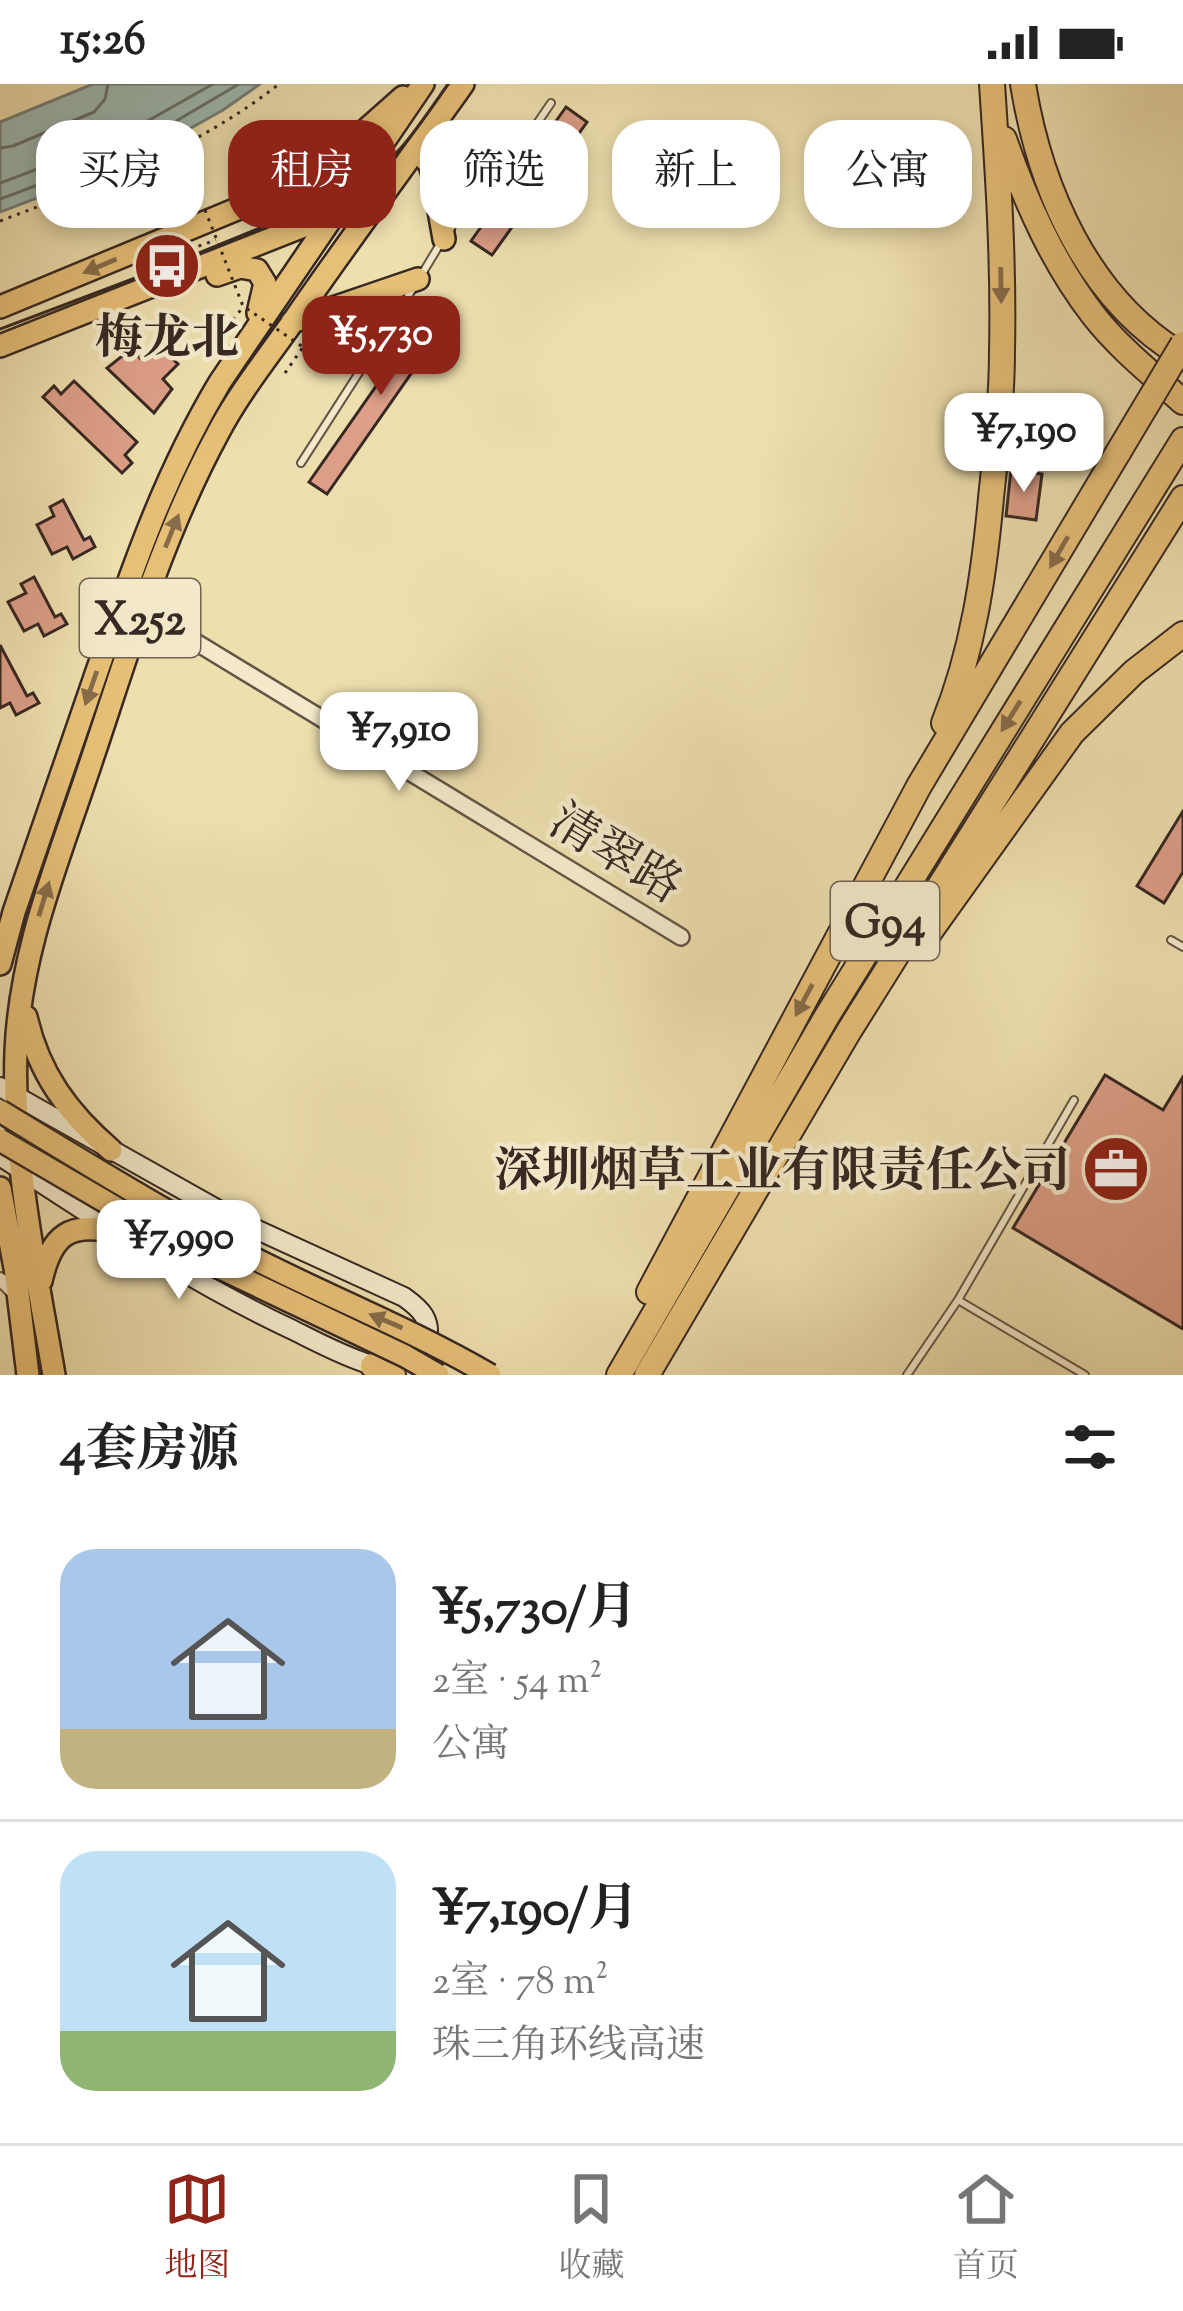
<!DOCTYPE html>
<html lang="zh">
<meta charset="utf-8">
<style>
body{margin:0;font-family:"Sorts Mill Goudy","Noto Serif SC",serif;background:#f6f6f6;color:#222;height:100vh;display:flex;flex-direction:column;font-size:45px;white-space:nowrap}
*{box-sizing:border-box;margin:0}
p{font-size:39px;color:#767676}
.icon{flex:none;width:66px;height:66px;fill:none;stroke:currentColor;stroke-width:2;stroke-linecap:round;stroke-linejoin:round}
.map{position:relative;height:1291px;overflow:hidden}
.details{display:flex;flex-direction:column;background:#fff;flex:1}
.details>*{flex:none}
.guide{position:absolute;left:36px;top:36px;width:1113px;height:108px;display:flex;gap:24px}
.price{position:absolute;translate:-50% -102px;padding:0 27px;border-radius:24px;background:#fff;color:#222;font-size:39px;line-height:78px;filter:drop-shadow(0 3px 6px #0008)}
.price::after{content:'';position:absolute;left:50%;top:72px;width:36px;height:27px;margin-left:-18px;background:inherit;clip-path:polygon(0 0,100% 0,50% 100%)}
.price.active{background:#8f2418;color:#fff}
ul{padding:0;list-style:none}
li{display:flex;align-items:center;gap:36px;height:300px;padding:0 60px}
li+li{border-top:3px solid #e0e0e0}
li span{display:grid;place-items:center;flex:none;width:336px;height:240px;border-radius:36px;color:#555}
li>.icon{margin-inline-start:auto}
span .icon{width:144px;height:144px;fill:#fffc;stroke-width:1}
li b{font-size:51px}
h2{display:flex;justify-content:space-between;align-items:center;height:144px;padding:0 60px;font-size:51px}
.chip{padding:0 42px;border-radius:36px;background:#fff;box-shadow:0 6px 18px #0003;font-size:42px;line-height:108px}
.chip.active{background:#8f2418;color:#fff}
.status{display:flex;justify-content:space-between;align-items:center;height:84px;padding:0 60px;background:#fff;direction:ltr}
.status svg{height:33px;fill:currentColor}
.dock{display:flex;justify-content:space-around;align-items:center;height:168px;border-top:3px solid #e0e0e0;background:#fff;font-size:33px;color:#767676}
.dock a{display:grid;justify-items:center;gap:6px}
.dock .active{color:#8f2418}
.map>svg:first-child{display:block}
</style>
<div class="status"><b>15:26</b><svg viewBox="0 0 49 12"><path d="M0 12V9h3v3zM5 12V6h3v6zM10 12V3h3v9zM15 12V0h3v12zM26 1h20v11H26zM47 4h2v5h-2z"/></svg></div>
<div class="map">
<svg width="1183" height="1291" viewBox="0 0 1183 1291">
<rect width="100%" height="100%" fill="#eedfaf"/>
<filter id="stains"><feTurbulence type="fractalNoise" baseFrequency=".00167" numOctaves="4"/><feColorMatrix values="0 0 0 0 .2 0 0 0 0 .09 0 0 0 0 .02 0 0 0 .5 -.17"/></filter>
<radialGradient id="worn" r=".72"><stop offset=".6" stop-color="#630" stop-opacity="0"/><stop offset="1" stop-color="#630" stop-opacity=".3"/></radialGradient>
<!-- water -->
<path fill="#9cbab4" stroke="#73807a" stroke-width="3" d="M93,0h167l-37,26 -98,55 -125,47v-90z"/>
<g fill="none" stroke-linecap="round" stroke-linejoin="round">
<!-- shore -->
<path stroke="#69716c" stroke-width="3" d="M0,64l13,-2 81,-34 11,-13 3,-15
M0,99l114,-43 99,-56
M0,115l120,-45 119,-70"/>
</g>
<!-- building -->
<path fill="#dd9f88" stroke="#362823" stroke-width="3" d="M566,23l21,15 -95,133 -21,-14z
M435,218l17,13 -125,179 -18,-12z
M155,258l23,22 -15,15 9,10 -18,24 -47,-45 24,-19 9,9z
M74,297l63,61 -12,13 7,8 -10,10 -79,-76 11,-11 7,8z
M1011,386l31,4 -6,46 -30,-4z
M63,416l21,40 6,-3 5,10 -22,12 -6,-12 -15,7 -15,-29 17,-9 -4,-9z
M34,493l21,40 6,-3 6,10 -23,12 -6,-12 -14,7 -16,-29 18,-9 -5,-9z
M0,561l27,51 6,-3 6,10 -23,12 -6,-12 -10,5z
M1183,727v61l-19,31 -27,-17z
M1105,991l58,35 20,-33v252l-170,-101z"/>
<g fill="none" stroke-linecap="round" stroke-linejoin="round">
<defs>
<path id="service" d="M446,129l16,-2 22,-10 67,-98
M451,144l11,-17
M422,190l18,-30
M301,379l111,-173
M1171,856l12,7
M958,1216l127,75
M907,1291l51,-75 116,-200"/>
<path id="minor" d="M0,1195l16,16"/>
<path id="tertiary" d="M143,526l538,327"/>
<path id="secondary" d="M0,1003l240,135 164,75c7,5 16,12 20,19 18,33 -29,56 -55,48 -26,-8 -52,-22 -76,-34 -103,-48 -198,-112 -293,-174"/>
<path id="primary" d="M416,66l13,13 3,8 12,68
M217,191l23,-8 17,3 8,13 -7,30
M0,223l283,-117 49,-30 71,-63
M292,238l126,-43
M0,262l334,-132
M0,880l14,-52c27,-79 54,-157 81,-235 36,-104 68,-200 125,-295l203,-298
M26,933c13,57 42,96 85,133
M0,1104l15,80 13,107
M41,1197c11,-48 29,-59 76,-49
M54,1291c-18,-106 -42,-216 -38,-324 4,-96 39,-182 69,-271 40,-117 74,-238 133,-347 21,-40 50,-76 76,-113 55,-80 113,-157 169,-236"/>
<path id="motorway" d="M1023,0c17,105 65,216 160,272
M1004,55c22,63 49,124 90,177 25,32 59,59 89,86
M944,639c29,-72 40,-148 47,-225 5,-48 11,-98 11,-147 2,-89 -4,-178 -10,-267
M926,853l146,-204 62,-61 49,-38
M649,1208l270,-506 200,-335
M373,1282l20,9
M619,1291l208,-359 356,-576
M647,1291l202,-344 334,-533"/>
</defs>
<!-- service casing -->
<use href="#service" stroke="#645646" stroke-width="10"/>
<!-- minor casing -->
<use href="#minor" stroke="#645646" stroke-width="16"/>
<!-- tertiary casing -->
<use href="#tertiary" stroke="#645646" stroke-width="20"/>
<!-- secondary casing -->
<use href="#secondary" stroke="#362823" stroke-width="22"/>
<!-- primary casing -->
<use href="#primary" stroke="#362823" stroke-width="26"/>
<!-- motorway casing -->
<use href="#motorway" stroke="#362823" stroke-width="28"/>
<!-- path -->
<path stroke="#362823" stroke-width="3" stroke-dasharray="3 6" stroke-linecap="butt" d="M238,104l27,-11 2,4
M0,137c100,-38 194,-70 279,-137
M190,165l26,-9
M222,250l21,-27
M285,289l18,-26"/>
<!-- service -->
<use href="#service" stroke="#f4eacb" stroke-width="6"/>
<!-- minor -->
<use href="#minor" stroke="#f4eacb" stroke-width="12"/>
<!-- tertiary -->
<use href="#tertiary" stroke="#f4eacb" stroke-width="15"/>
<!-- secondary -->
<use href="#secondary" stroke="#f4eacb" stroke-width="18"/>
<!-- primary -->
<use href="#primary" stroke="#e7c078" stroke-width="21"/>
<!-- motorway -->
<use href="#motorway" stroke="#e7c078" stroke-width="24"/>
<!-- tram -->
<path stroke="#362823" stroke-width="3" d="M0,245l167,-63 183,-75c44,-25 70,-67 98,-107"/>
<defs>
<path id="primary-bridge" d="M0,1027c74,45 148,91 224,132 87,47 180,82 266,132
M0,1056l212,124 193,92 33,19"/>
<path id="motorway-bridge" d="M1119,367l64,-107"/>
</defs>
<!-- primary-bridge casing -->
<use href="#primary-bridge" stroke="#362823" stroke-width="26" stroke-linecap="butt"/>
<!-- motorway-bridge casing -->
<use href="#motorway-bridge" stroke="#362823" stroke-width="28" stroke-linecap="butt"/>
<!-- path-bridge -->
<path stroke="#362823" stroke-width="3" stroke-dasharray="3 6" stroke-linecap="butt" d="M205,126l38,96 60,41"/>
<!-- primary-bridge -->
<use href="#primary-bridge" stroke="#e7c078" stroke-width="21"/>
<!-- motorway-bridge -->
<use href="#motorway-bridge" stroke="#e7c078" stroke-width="24"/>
</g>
<!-- one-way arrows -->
<defs><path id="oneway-solid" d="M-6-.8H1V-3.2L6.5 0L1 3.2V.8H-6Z" transform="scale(3)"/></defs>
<g fill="#866c49">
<use href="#oneway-solid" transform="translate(100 182) rotate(157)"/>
<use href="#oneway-solid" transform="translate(1001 201) rotate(89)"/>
<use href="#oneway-solid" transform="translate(172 447) rotate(-68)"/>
<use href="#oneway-solid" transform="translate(1059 468) rotate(120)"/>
<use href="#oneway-solid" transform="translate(91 604) rotate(109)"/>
<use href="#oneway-solid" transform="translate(1011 632) rotate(122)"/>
<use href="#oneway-solid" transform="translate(44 815) rotate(-73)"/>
<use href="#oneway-solid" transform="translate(804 916) rotate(118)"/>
<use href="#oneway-solid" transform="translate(386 1237) rotate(-157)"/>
</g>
<!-- icons -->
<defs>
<symbol id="bus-disc" viewBox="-11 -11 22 22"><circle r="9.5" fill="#8f2418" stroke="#f4eacb"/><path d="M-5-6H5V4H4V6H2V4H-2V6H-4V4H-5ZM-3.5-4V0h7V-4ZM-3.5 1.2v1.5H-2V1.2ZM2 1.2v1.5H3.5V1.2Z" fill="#fff"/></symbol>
<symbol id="office-disc" viewBox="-11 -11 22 22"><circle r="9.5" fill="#8f2418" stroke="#f4eacb"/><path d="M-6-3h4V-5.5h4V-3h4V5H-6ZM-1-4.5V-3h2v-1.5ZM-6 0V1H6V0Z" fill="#fff"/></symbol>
</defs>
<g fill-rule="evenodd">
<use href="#bus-disc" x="129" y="144" width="76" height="76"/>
<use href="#office-disc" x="1078" y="1047" width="76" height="76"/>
</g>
<g text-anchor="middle" stroke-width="9" stroke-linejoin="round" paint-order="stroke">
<!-- shield labels -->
<g fill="#f4eacb" stroke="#6f6255" stroke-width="3">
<rect x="80" y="495" width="120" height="78" rx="9"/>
<rect x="831" y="798" width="108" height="78" rx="9"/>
</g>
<g font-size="45" font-weight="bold" fill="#362823">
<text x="140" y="550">X252</text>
<text x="885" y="853">G94</text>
</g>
<!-- poi labels -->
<g font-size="48" font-weight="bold" fill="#362823" stroke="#f4eacb">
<text x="167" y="269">梅龙北</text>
<text x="1070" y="1102" text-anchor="end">深圳烟草工业有限责任公司</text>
</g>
<!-- street labels -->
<g font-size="48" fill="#362823" stroke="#f4eacb">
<text transform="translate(617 768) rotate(31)" y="17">清翠路</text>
</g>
</g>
<rect width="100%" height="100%" filter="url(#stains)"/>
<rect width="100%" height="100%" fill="url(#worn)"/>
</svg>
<b class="price active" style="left:381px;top:314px">¥5,730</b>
<b class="price" style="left:1024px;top:411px">¥7,190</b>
<b class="price" style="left:399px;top:710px">¥7,910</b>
<b class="price" style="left:179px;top:1218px">¥7,990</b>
<div class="guide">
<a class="chip">买房</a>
<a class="chip active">租房</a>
<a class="chip">筛选</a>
<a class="chip">新上</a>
<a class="chip">公寓</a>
</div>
</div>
<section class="details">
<h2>4套房源<svg class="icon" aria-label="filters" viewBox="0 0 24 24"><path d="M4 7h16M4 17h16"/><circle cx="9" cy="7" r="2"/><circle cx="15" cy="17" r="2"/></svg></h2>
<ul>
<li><span style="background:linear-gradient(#a9c7e8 75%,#c2b280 0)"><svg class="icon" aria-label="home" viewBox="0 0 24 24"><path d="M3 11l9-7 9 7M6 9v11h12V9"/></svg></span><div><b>¥5,730/月</b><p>2室 · 54 m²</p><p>公寓</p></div></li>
<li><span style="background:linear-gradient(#bfe0f5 75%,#8fb573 0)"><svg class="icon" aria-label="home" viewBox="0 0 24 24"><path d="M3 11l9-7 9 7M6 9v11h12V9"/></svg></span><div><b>¥7,190/月</b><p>2室 · 78 m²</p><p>珠三角环线高速</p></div></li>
</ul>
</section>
<nav class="dock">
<a class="active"><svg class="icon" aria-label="map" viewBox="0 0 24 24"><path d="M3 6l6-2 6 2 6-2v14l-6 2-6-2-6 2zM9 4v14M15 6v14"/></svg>地图</a>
<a><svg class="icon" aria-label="saved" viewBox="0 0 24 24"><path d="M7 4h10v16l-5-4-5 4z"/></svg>收藏</a>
<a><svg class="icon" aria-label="home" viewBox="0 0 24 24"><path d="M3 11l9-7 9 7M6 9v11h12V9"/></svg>首页</a>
</nav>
